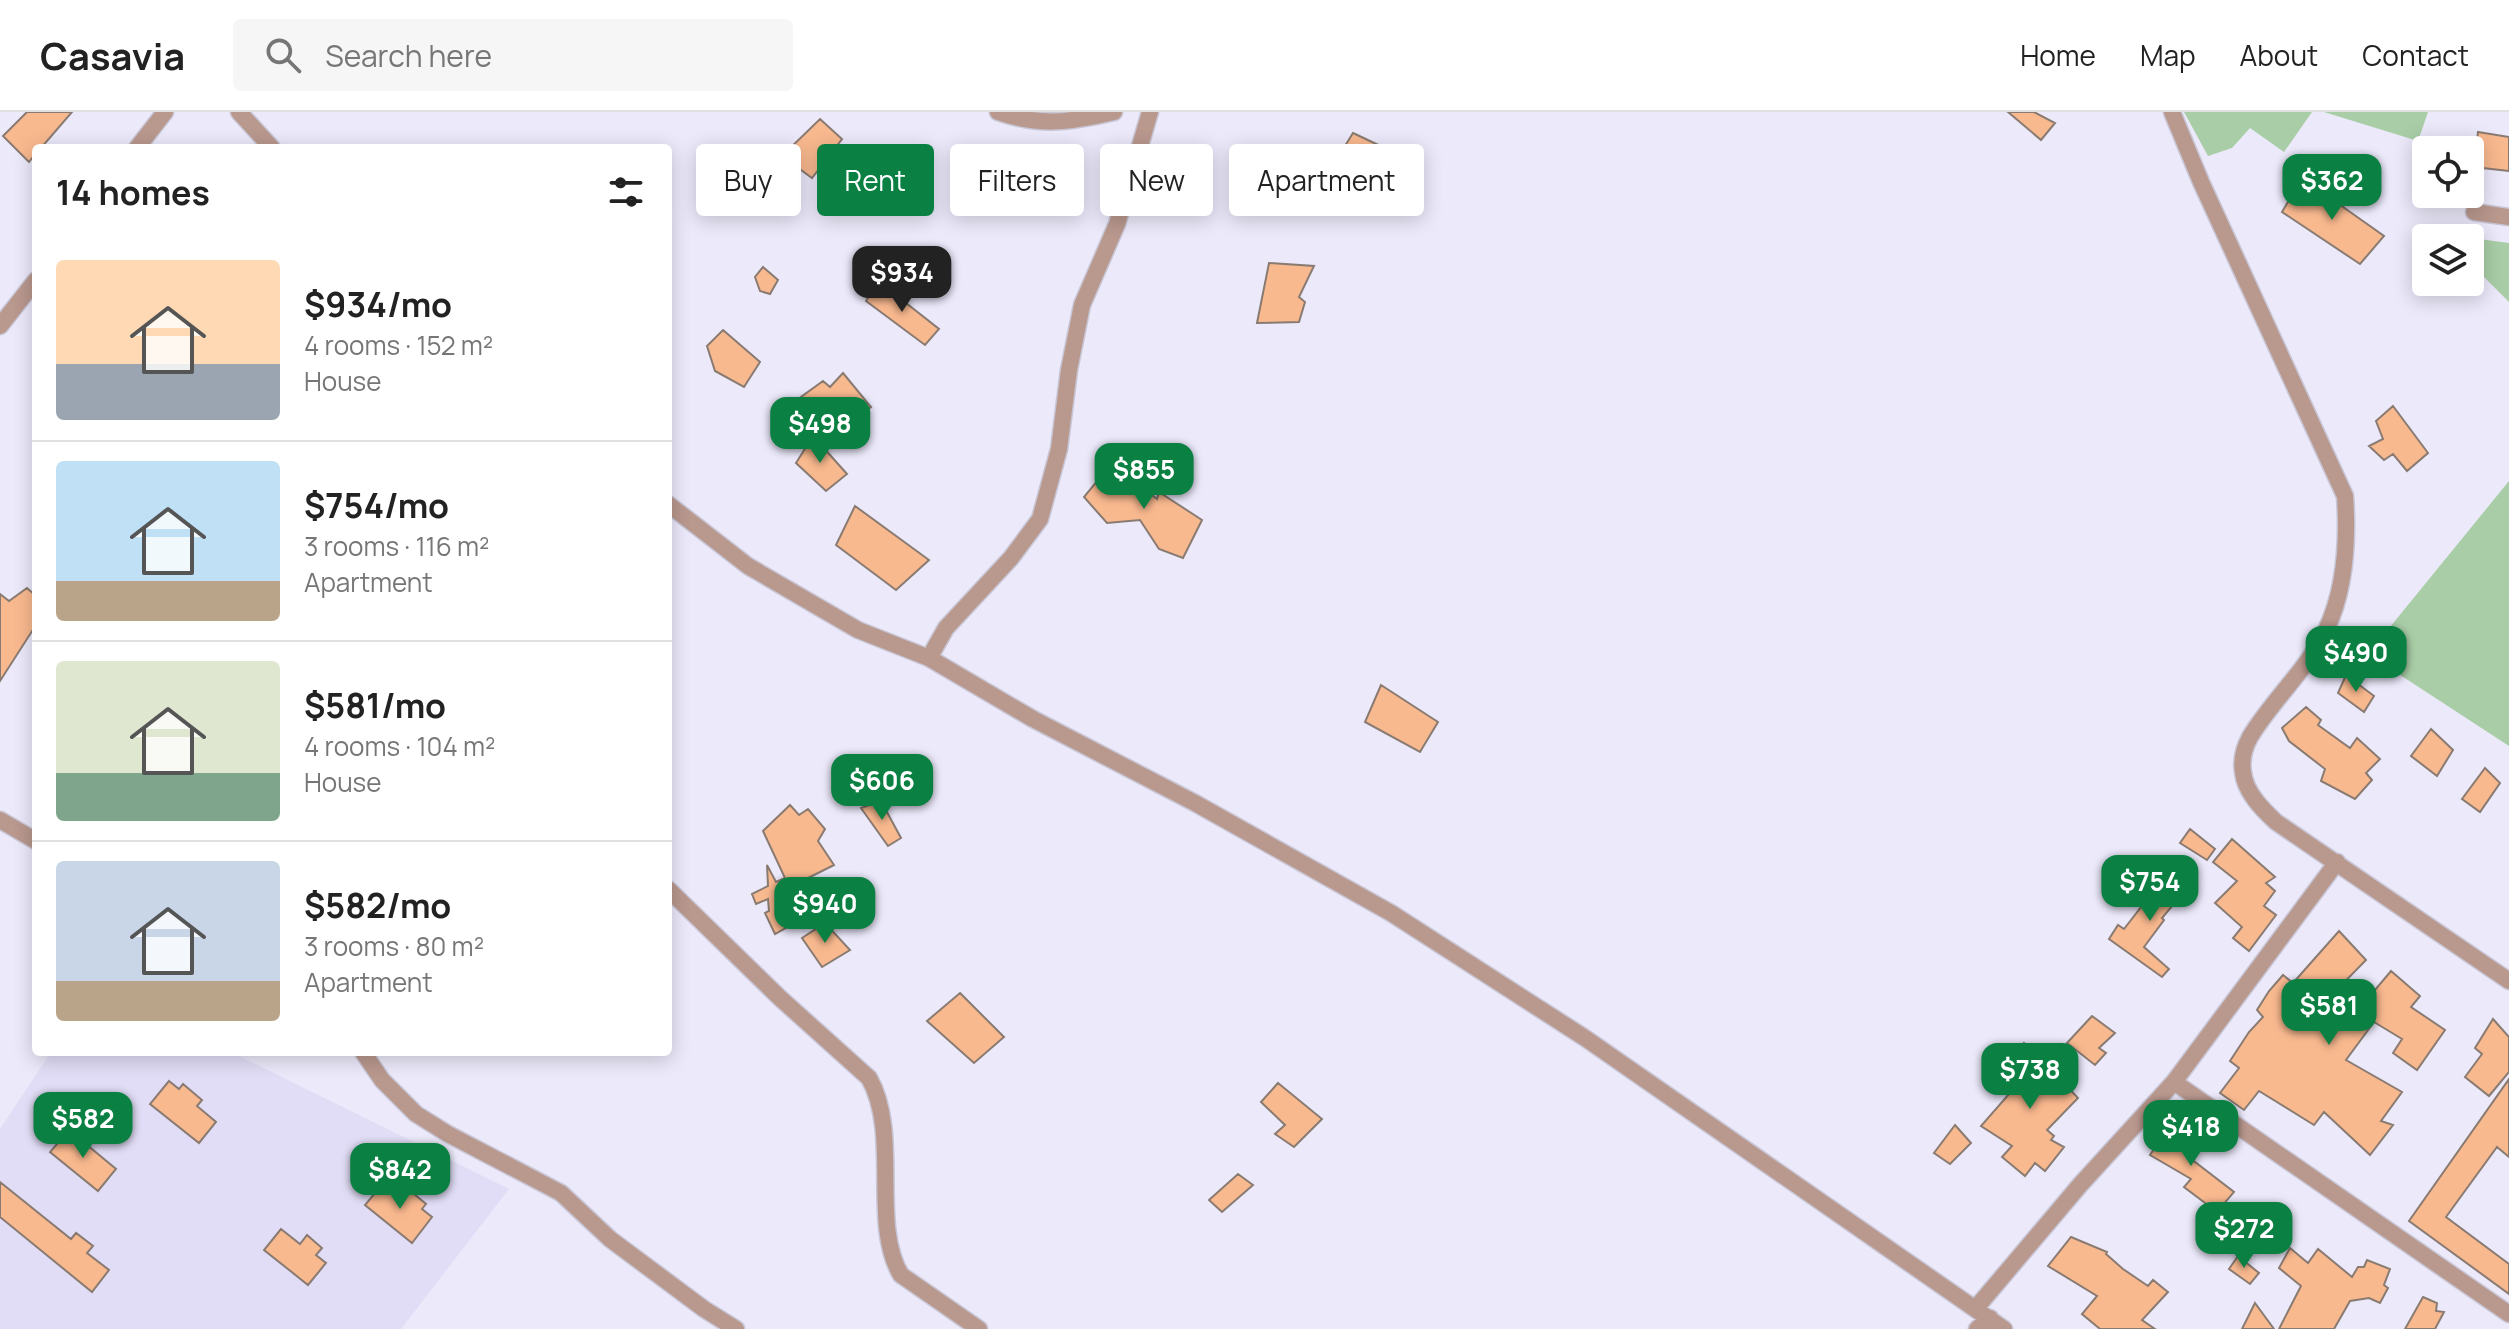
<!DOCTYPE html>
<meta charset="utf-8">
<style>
body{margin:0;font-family:Manrope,sans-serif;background:#f6f6f6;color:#222;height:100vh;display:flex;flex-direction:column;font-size:30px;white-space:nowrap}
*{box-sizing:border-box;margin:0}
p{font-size:26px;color:#767676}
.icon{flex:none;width:44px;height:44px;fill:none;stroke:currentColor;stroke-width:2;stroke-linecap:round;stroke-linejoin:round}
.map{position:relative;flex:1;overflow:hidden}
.panel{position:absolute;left:32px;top:32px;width:640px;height:912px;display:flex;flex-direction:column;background:#fff;border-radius:8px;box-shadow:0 4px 20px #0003}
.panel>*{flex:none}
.banner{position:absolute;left:696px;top:32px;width:760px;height:72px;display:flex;gap:16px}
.fabs{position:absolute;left:2412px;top:24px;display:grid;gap:16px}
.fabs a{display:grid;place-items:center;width:72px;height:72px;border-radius:8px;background:#fff;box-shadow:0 4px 20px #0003;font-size:40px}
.price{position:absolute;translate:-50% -68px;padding:0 18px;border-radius:16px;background:#0b8043;color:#fff;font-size:26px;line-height:52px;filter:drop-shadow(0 2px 4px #0008)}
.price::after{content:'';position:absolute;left:50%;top:48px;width:24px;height:18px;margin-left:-12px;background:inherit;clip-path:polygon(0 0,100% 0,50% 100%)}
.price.active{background:#222;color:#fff}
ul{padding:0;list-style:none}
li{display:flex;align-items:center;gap:24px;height:200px;padding:0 24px}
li+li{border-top:2px solid #e0e0e0}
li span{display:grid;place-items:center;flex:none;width:224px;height:160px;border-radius:8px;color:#555}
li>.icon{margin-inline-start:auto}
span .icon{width:96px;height:96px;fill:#fffc;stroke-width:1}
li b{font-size:34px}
h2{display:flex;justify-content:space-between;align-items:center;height:96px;padding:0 24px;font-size:34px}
.tag{padding:0 28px;border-radius:8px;background:#fff;box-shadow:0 4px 20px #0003;font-size:28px;line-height:72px}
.tag.active{background:#0b8043;color:#fff}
header{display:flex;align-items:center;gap:48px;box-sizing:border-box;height:112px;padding:0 40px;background:#fff;border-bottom:2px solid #e0e0e0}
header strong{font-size:38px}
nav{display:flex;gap:44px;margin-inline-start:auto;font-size:28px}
.search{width:560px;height:72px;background:#f6f6f6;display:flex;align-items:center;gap:20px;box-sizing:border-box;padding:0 28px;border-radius:8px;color:#767676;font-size:30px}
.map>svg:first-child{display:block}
</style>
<header>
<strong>Casavia</strong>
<div class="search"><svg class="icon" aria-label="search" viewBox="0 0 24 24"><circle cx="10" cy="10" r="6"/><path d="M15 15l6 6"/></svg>Search here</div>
<nav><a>Home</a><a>Map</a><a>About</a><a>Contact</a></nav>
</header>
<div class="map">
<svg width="2509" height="1217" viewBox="0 0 2509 1217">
<rect width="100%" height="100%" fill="#ebe9fa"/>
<!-- built -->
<path fill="#e1ddf6" d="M51,940h180l278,137 -108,140h-401v-200z"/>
<!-- green -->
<path fill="#a9cea7" d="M2184,0h128l-28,40 -34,-24 -18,20 -24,8z
M2324,0h104l-10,29z
M2442,122l67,9v59l-39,-39v-25h-24z
M2509,369v265l-141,-92z"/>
<!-- building -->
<path fill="#f9b98f" stroke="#8a7b72" stroke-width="2" d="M27,0h45l-31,36h-5v5l-7,9 -26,-26z
M2008,0h26l21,11 -14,17z
M820,7l22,20 -30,39 -30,-22z
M2478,20l31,5v34l-35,-4z
M1353,21l36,17 -6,8 -16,47 -53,-18 9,-24 12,-1z
M2302,66l82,58 -24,28 -78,-52z
M1269,151l45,3 -15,31 6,5 -6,20 -42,1z
M763,155l15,13 -8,14 -10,-3 -5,-14z
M878,169l61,48 -14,16 -59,-44z
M723,218l37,32 -16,25 -29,-16 -8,-25z
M843,261l28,34 -11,8 -14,-14 -21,23 -24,-27 22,-16 7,6z
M2393,294l35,47 -21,18 -14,-17 -9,6 -15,-14 14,-7 -7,-18z
M813,324l34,38 -21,17 -30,-28z
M1112,351l45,36 2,-7 43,28 -19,38 -24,-9 -19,-29 -33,3 -23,-26z
M855,394l74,54 -33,30 -60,-45z
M27,476l9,8v29l-36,56v-87l9,7z
M2346,563l28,21 -10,16 -26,-19z
M1381,573l57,37 -18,30 -55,-30z
M2306,595l15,13 -3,5 32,23 7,-10 23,21 -14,14 6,7 -17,19 -34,-18 4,-12 -36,-28 -7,-13z
M2431,617l22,21 -16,26 -26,-20z
M2485,656l15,15 -20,29 -18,-13z
M881,689l20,37 -13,8 -27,-38z
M790,693l9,10 9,-6 17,20 -7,12 16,24 -34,17 4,4 -21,8 15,27 -23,13 -10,-21 4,-2 -1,-12 -12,5 -4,-10 16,-8 -1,-21 9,17 9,-4 -22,-47z
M2190,717l25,20 -8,11 -27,-17z
M2232,727l43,38 -9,6 9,8 -11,15 12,9 -27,36 -16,-13 9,-11 -27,-24 22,-22 -24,-19z
M2169,759l20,15 -27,32 2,2 -20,27 25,22 -7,8 -53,-38 9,-14 6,4z
M825,811l25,27 -28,17 -20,-29z
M2339,819l27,29 -42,43 24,19 43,-51 29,25 -9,11 34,23 -28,40 -24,-17 9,-14 -28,-17 -28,38 56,32 -21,29 12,4 -23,30 -46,-43 -10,13 -55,-34 -15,19 -24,-17 19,-25 -9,-7 19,-29 14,-15 -6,-7 12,-19 14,-16 10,8z
M960,881l44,44 -30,26 -47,-42z
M2092,904l23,17 -16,15 7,5 -11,12 -28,-22z
M2493,907l16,18v35l-20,24 -24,-19 17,-23 -7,-6z
M2024,931l24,19 -2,2 32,34 -31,32 7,6 -3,4 13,7 -19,24 -10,-8 -10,13 -23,-19 10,-11 -31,-20 29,-33 -13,-17 19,-15 -4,-3z
M2509,967v78l-12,-10 -51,70 63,47v30l-100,-73z
M169,969l10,8 4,-5 19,16 -5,6 19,16 -17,21 -49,-39z
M1278,971l44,36 -28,28 -19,-13 10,-9 -24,-23z
M2172,1011l25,17 -11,15 48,37 -17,20 -33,-25 7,-8 -41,-24z
M1955,1013l16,18 -21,21 -16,-11z
M69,1018l47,39 -18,22 -48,-39z
M1238,1062l15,11 -31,27 -13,-12z
M385,1069l18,14 5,-6 18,15 -4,5 10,8 -20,26 -47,-38z
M0,1070l71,57 5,-6 17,13 -6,7 22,17 -17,22 -92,-75z
M281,1117l19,15 7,-9 15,13 -6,7 10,8 -18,22 -44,-35z
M2071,1125l36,15 -1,2 17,15 25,17 5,-6 15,12 -26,28 13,9h-55l-18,-15 15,-18 -49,-30z
M2290,1136l18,15 10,-14 34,28 6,-10h6l3,-7 23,9 -6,16 4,3 -8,15 -11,-5 -19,3 -16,28h-55l22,-43 -22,-18z
M2238,1144l21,17 -9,11 -21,-15z
M2423,1185l14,6 -1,8 8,1 -9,17h-30z
M2255,1191l19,26h-32z"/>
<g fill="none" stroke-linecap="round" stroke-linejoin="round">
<defs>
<path id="minor" d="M239,0l33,36
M998,0c43,15 73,10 116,0
M2172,0l29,70 144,314c3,44 1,91 -18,132 -19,41 -54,71 -77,109 -6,11 -9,23 -7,35 2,20 19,37 33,50l233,159
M137,36l28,-36
M2474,100l35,5
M0,214l36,-46
M668,392l80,62 110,64 71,28 104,61 162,84 196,110 194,125 419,291
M929,546l17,-30 65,-70 29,-39 19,-70 10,-79 13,-65 35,-81 33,-112
M0,708l36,21
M668,777l112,109 89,80c32,56 1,146 32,197l78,54
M363,940l19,28 34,34 32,20 113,59 49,46 94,70 32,20
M2174,970l335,232
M1976,1196l104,-123 94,-103 163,-220
M1977,1217l13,-11"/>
</defs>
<!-- minor casing -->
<use href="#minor" stroke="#c8c6d5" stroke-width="19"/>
<!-- minor -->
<use href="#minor" stroke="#b9988e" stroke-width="16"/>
</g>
</svg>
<div class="fabs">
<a><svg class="icon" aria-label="locate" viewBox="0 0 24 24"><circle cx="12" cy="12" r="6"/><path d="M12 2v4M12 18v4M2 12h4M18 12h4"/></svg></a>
<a><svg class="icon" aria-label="layers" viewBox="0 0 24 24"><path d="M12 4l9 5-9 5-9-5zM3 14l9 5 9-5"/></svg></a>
</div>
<b class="price" style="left:2332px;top:110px">$362</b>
<b class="price active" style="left:902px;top:202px">$934</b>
<b class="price" style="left:820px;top:353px">$498</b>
<b class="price" style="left:1144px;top:399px">$855</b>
<b class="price" style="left:2356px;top:582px">$490</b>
<b class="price" style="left:882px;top:710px">$606</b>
<b class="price" style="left:2150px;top:811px">$754</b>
<b class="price" style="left:825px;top:833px">$940</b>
<b class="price" style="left:2329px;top:935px">$581</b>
<b class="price" style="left:2030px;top:999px">$738</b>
<b class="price" style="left:83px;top:1048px">$582</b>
<b class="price" style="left:2191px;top:1056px">$418</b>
<b class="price" style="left:400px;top:1099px">$842</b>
<b class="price" style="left:2244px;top:1158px">$272</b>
<div class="banner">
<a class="tag">Buy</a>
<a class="tag active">Rent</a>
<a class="tag">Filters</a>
<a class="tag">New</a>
<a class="tag">Apartment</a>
</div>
<section class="panel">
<h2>14 homes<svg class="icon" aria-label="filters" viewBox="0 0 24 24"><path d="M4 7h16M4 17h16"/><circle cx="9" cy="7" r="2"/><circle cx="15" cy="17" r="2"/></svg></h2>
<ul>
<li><span style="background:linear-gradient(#ffd9b3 65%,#9aa5b1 0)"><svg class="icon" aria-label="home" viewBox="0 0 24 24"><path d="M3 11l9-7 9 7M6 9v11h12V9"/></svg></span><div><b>$934/mo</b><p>4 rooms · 152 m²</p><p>House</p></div></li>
<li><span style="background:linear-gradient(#bfe0f5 75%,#b9a48a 0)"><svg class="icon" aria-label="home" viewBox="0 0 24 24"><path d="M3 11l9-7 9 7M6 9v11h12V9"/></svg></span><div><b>$754/mo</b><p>3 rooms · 116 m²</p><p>Apartment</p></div></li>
<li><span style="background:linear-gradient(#dfe7d0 70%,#7fa58c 0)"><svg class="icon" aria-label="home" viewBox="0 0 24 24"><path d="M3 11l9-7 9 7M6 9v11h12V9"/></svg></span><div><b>$581/mo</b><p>4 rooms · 104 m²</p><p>House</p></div></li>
<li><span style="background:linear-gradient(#c9d6e8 75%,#b9a48a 0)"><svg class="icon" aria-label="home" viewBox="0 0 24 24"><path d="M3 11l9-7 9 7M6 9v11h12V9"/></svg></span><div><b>$582/mo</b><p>3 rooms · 80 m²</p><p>Apartment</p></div></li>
</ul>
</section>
</div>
